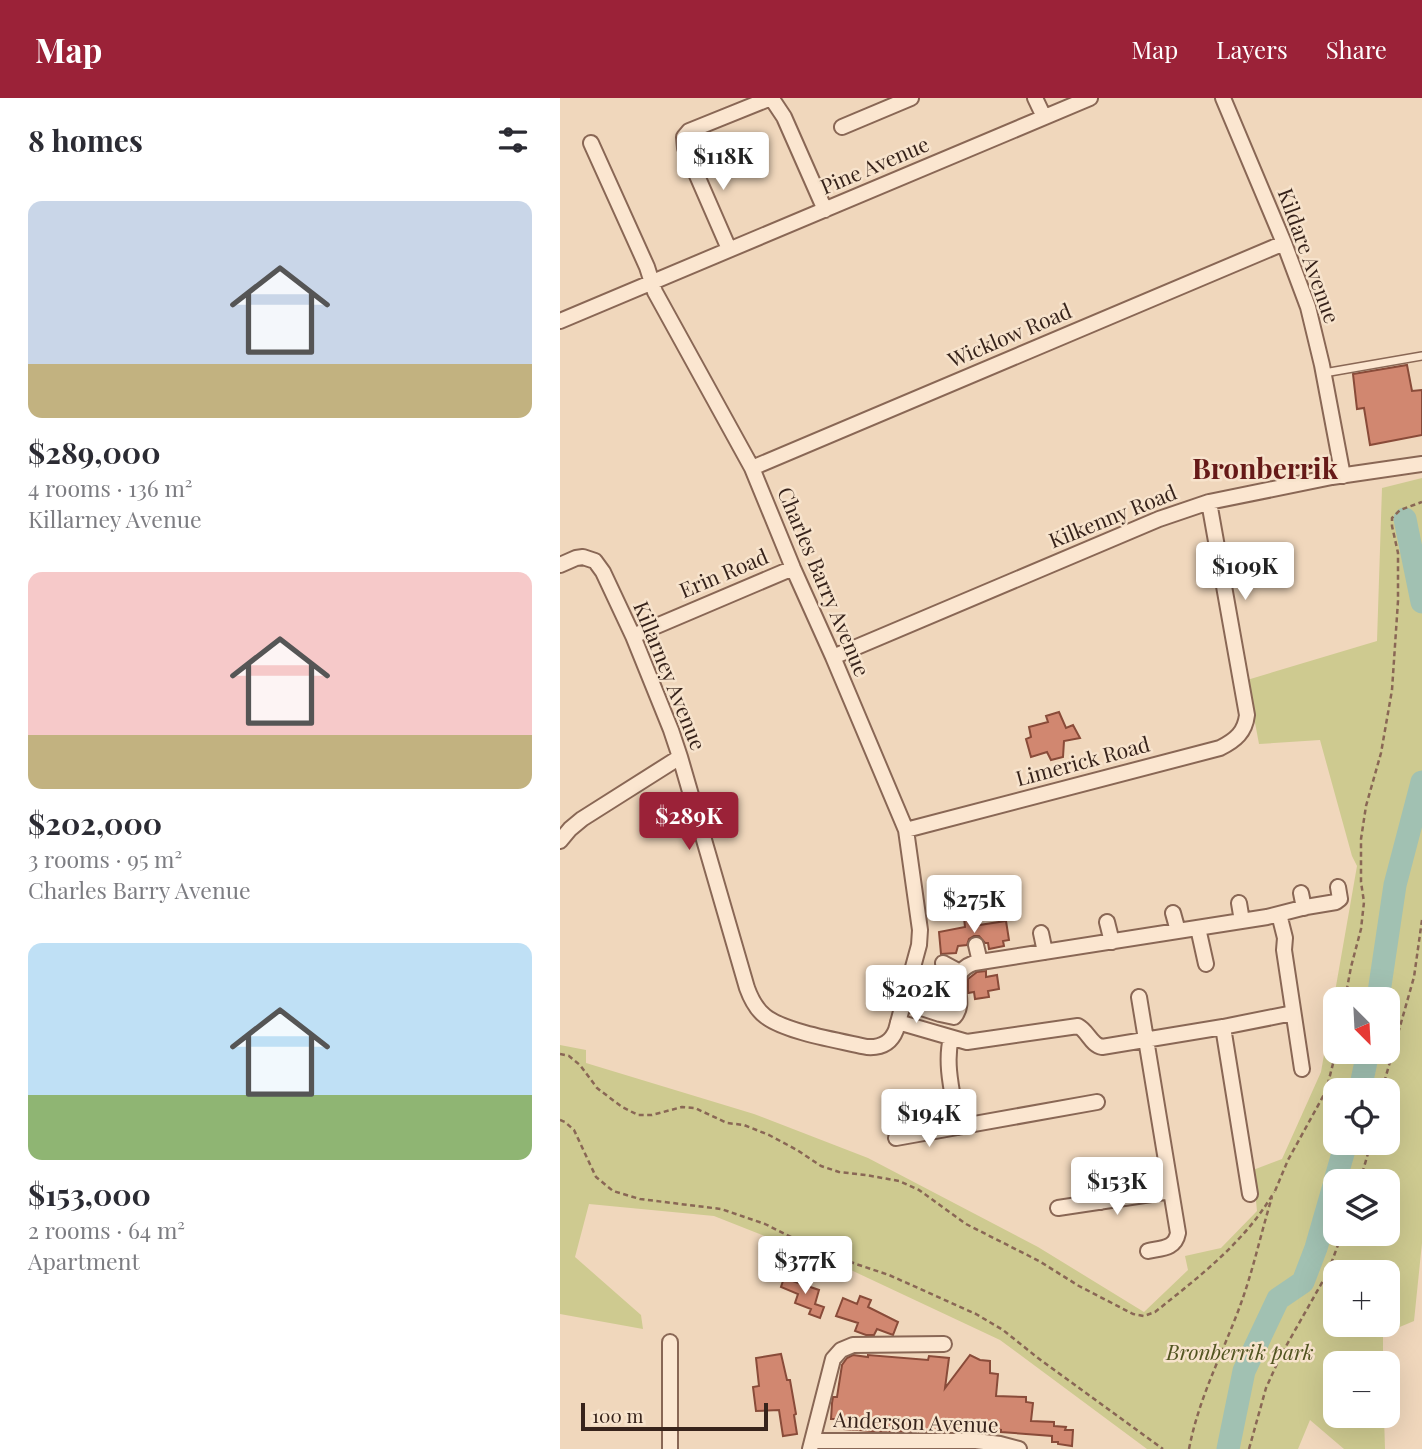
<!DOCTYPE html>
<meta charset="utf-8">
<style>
body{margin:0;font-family:"Playfair Display",serif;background:#f7f7f7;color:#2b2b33;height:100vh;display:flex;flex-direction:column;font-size:26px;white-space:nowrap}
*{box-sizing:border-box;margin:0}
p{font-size:23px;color:#7c7c81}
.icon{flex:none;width:38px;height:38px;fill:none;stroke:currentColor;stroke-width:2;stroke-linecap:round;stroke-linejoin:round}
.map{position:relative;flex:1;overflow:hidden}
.panel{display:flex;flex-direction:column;background:#fff;width:560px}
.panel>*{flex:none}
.needle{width:46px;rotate:156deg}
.buttons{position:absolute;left:763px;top:889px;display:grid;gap:14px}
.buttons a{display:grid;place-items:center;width:77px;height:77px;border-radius:14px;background:#fff;box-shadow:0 7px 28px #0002;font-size:35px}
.scale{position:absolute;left:21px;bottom:18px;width:187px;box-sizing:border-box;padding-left:7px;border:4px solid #37231b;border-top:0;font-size:19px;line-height:24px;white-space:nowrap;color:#37231b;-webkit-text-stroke:5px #f7e3cc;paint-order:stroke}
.price{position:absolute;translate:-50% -60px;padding:0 16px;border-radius:7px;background:#fff;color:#222;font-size:23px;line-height:46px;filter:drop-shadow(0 2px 4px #0008)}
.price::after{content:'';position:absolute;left:50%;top:42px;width:21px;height:16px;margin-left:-10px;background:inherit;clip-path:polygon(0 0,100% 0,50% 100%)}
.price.on{background:#9b2238;color:#fff}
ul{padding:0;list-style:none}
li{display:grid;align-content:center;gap:14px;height:371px;padding:0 28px}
li span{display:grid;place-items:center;height:217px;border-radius:14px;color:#555}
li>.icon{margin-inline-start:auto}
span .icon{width:126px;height:126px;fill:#fffc;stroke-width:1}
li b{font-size:30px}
h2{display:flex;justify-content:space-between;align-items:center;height:84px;padding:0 28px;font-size:30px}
header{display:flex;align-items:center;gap:42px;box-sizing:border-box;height:98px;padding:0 35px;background:#9b2238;color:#fff}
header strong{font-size:33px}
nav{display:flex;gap:38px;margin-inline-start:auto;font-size:24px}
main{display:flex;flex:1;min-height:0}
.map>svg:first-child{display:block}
</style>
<header>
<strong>Map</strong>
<nav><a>Map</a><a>Layers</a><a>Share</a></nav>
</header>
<main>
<section class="panel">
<h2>8 homes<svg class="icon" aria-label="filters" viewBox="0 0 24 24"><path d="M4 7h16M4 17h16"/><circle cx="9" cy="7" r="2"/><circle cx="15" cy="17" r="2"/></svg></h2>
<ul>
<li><span style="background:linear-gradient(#c9d6e8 75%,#c2b280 0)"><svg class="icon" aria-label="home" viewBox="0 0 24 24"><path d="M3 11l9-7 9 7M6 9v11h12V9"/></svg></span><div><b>$289,000</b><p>4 rooms · 136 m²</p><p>Killarney Avenue</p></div></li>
<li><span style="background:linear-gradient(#f6c9c9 75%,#c2b280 0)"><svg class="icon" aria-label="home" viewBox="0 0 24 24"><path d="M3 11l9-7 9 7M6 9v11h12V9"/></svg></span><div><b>$202,000</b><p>3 rooms · 95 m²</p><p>Charles Barry Avenue</p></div></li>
<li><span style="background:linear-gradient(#bfe0f5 70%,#8fb573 0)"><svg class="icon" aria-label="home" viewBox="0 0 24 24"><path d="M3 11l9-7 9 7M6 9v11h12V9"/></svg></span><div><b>$153,000</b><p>2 rooms · 64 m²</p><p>Apartment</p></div></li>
</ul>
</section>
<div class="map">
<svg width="862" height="1351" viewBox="0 0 862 1351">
<rect width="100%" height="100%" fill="#f0d7bc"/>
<!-- green -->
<path fill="#ceca90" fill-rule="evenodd" d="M862,380v765l-8,78 -31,13v29h-48v53h49l1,33h-41l-34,-29 -12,29h-151l-147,-109 -147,-69 -139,-55 -125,-12 -14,53 66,58 2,14 -83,-15v-269l26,5v13l168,51 114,44 170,89 106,65 44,-42 -3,-14 36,-8 36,-37 -4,-41 29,-11 39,-87 36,-206 -5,-10 -32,-116 -61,4 -12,-64 130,-39 5,-153zM775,901h53v53h-53zM775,992h53v53h-53zM775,1083h53v53h-53zM775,1174h53v53h-53z"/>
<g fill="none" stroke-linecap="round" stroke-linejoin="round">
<!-- river -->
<path stroke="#a1c1b2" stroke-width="23" d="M845,421l17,83
M818,901l17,-114 27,-103
M800,992l8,-38
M775,1083l11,-38
M668,1351l16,-78 34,-72 25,-17 13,-34 19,-66"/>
</g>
<!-- building -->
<path fill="#d18770" stroke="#894b39" stroke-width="2" d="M847,267l5,26 10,-1v45l-52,10 -6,-37 -7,1 -4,-35z
M499,614l7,16 7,-3 7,13 -16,3 -1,16 -12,3 -4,-8 -16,5 -5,-18 5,-2 -2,-10 19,-5 -2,-6z
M417,818l2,9 27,-4 3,19 -6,1 1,5 -15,3 -1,-6h-3l-6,-7h-5l-5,3 -2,6 -9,1 -2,7 -15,1 -2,-22 26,-5 -1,-9z
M426,873v6l11,-2 2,14 -11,2 1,6 -14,2 -1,-7 -6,1v-14l9,-7z
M385,877l3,1v4l-3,14 -14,-3v-2l-8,-2 2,-9z
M224,1180l35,12 -4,14 9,3 -4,11 -11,-4 2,-5 -16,-6 3,-9 -17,-7z
M300,1198l11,4 -3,7 30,15 -5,13 -16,-6 -3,6h-8l-11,-4 3,-8 -22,-7 7,-18 14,6z
M221,1256l6,26h3l6,34 -2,1 3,19 -14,2 -4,-26 -23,1 -3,-24 6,-1 -3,-28z
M293,1257l15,2v-2l60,5 1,-4 20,2 -4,30 25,-33 10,5 10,1v12l8,1 -2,22 30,1v5l7,1 -2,18 23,1v4l12,1 -1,3h8l-1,16 -14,-2v-2h-6v-6l-51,-4v-2l-24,-3v4l-30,-4v4h-75l-28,-2v-10h-13l1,-16 1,-6h4l5,-32 5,-7z"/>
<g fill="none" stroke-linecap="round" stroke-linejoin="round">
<defs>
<path id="lane" d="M764,275l98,-17"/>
<path id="street" d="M475,0l9,19
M663,0l61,145 24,64 14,58 21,111
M282,29l69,-29
M169,151l-44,-101 -1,-11 5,-6 77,-31h5l3,2 10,15 41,93
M0,223l530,-223
M192,370l532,-225
M0,467l16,-7 7,-1 12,4 8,11 30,64 38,94 9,27 67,231c4,11 9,21 18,28 20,16 75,25 102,31 14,1 24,-4 29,-17l23,-85 1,-15 -14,-100 -73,-173 -40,-89 -41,-100 -97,-176 -8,-25 -56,-124
M73,538l160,-68
M273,559l326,-138 50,-17 123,-25 90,-13
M346,732l314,-82c16,-8 25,-16 27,-33l-38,-213
M0,743l10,-12 12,-10 98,-62
M741,795l3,15
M679,805l3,18
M613,815l5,18
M719,816l6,24 -1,12 18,119
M547,824l5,20
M638,830l8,36
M481,835l4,19
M416,847l4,17
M383,865l13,7 2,9
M579,899l39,236c-3,16 -16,15 -30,18
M343,904l37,12 14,3c16,-17 -12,-42 20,-54l293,-46 39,-10 30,-5 4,-3 -2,-12
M338,924l69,20 111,-16c10,5 13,19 24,21l121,-20 70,-14
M663,929l27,167
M391,940c-7,28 3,60 7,89
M336,1040l201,-36
M534,1071l7,33
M498,1110l113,-17
M110,1244v107
M252,1343h164l24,3 19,5
M250,1351l23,-90 8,-9 12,-5 91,-1"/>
</defs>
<!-- lane casing -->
<use href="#lane" stroke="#896755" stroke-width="10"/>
<!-- street casing -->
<use href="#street" stroke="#896755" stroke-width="18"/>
<!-- path -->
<path stroke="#896755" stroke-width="2.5" stroke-dasharray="5 3.5" stroke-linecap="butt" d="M785,901l6,-32 10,-38 3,-27 -3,-20v-43l5,-33 15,-53 11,-63 6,-89v-48l-6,-27v-8l8,-8 22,-8
M0,956l9,2 11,9 17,23 25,19 16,8h14l30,-8 13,1 32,15 17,2 25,10 28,15 24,16 18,6 27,3 33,6 20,9 47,34 73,37 40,25 54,28 11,2 11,-4c44,-35 91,-71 119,-120
M822,992l32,-113 8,-57
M0,1022l5,2 9,8 22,47 17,14 27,8 81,10 44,15 40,20 51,20 33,11 87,39 27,16 35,28 125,91
M800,1083l11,-38
M715,1093l13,-31 38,-69 10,-39
M629,1351c10,-52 33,-94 51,-143 13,-35 21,-73 32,-109
M689,1351l17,-61 15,-33 47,-83 14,-38"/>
<!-- lane -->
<use href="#lane" stroke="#fbe6d0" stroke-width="7"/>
<!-- street -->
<use href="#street" stroke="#fbe6d0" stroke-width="14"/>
</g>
<g text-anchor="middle" stroke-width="5" stroke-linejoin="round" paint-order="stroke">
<!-- street labels -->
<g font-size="21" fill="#37231b" stroke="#f7e3cc">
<text transform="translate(315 68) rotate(-23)" y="7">Pine Avenue</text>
<text transform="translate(748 158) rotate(70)" y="7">Kildare Avenue</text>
<text transform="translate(450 238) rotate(-23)" y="7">Wicklow Road</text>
<text transform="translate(553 419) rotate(-22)" y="7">Kilkenny Road</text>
<text transform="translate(164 476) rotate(-23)" y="7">Erin Road</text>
<text transform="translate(263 484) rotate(67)" y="7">Charles Barry Avenue</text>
<text transform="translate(109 578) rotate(68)" y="7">Killarney Avenue</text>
<text transform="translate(523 664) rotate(-15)" y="7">Limerick Road</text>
<text transform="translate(356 1325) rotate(2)" y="7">Anderson Avenue</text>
</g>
<!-- park labels -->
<g font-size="21" font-style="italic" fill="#515420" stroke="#f7e3cc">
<text x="680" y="1262">Bronberrik park</text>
</g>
<!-- district labels -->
<g font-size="28" font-weight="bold" fill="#661a18" stroke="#f7e3cc">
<text x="705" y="381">Bronberrik</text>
</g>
</g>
</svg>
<div class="buttons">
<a><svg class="needle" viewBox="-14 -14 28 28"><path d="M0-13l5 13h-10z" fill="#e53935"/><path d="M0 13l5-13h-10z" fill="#7c7c81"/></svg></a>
<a><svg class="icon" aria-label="locate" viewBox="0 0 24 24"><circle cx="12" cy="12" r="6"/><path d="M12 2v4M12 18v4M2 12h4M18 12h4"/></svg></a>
<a><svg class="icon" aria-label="layers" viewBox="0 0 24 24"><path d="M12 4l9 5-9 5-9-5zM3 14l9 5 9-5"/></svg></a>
<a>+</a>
<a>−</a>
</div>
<div class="scale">100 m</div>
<b class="price" style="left:163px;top:94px">$118K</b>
<b class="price" style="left:685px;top:504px">$109K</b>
<b class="price on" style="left:129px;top:754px">$289K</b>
<b class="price" style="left:414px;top:837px">$275K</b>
<b class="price" style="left:356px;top:927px">$202K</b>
<b class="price" style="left:369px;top:1051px">$194K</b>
<b class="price" style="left:557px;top:1119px">$153K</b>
<b class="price" style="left:245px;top:1198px">$377K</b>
</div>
</main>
